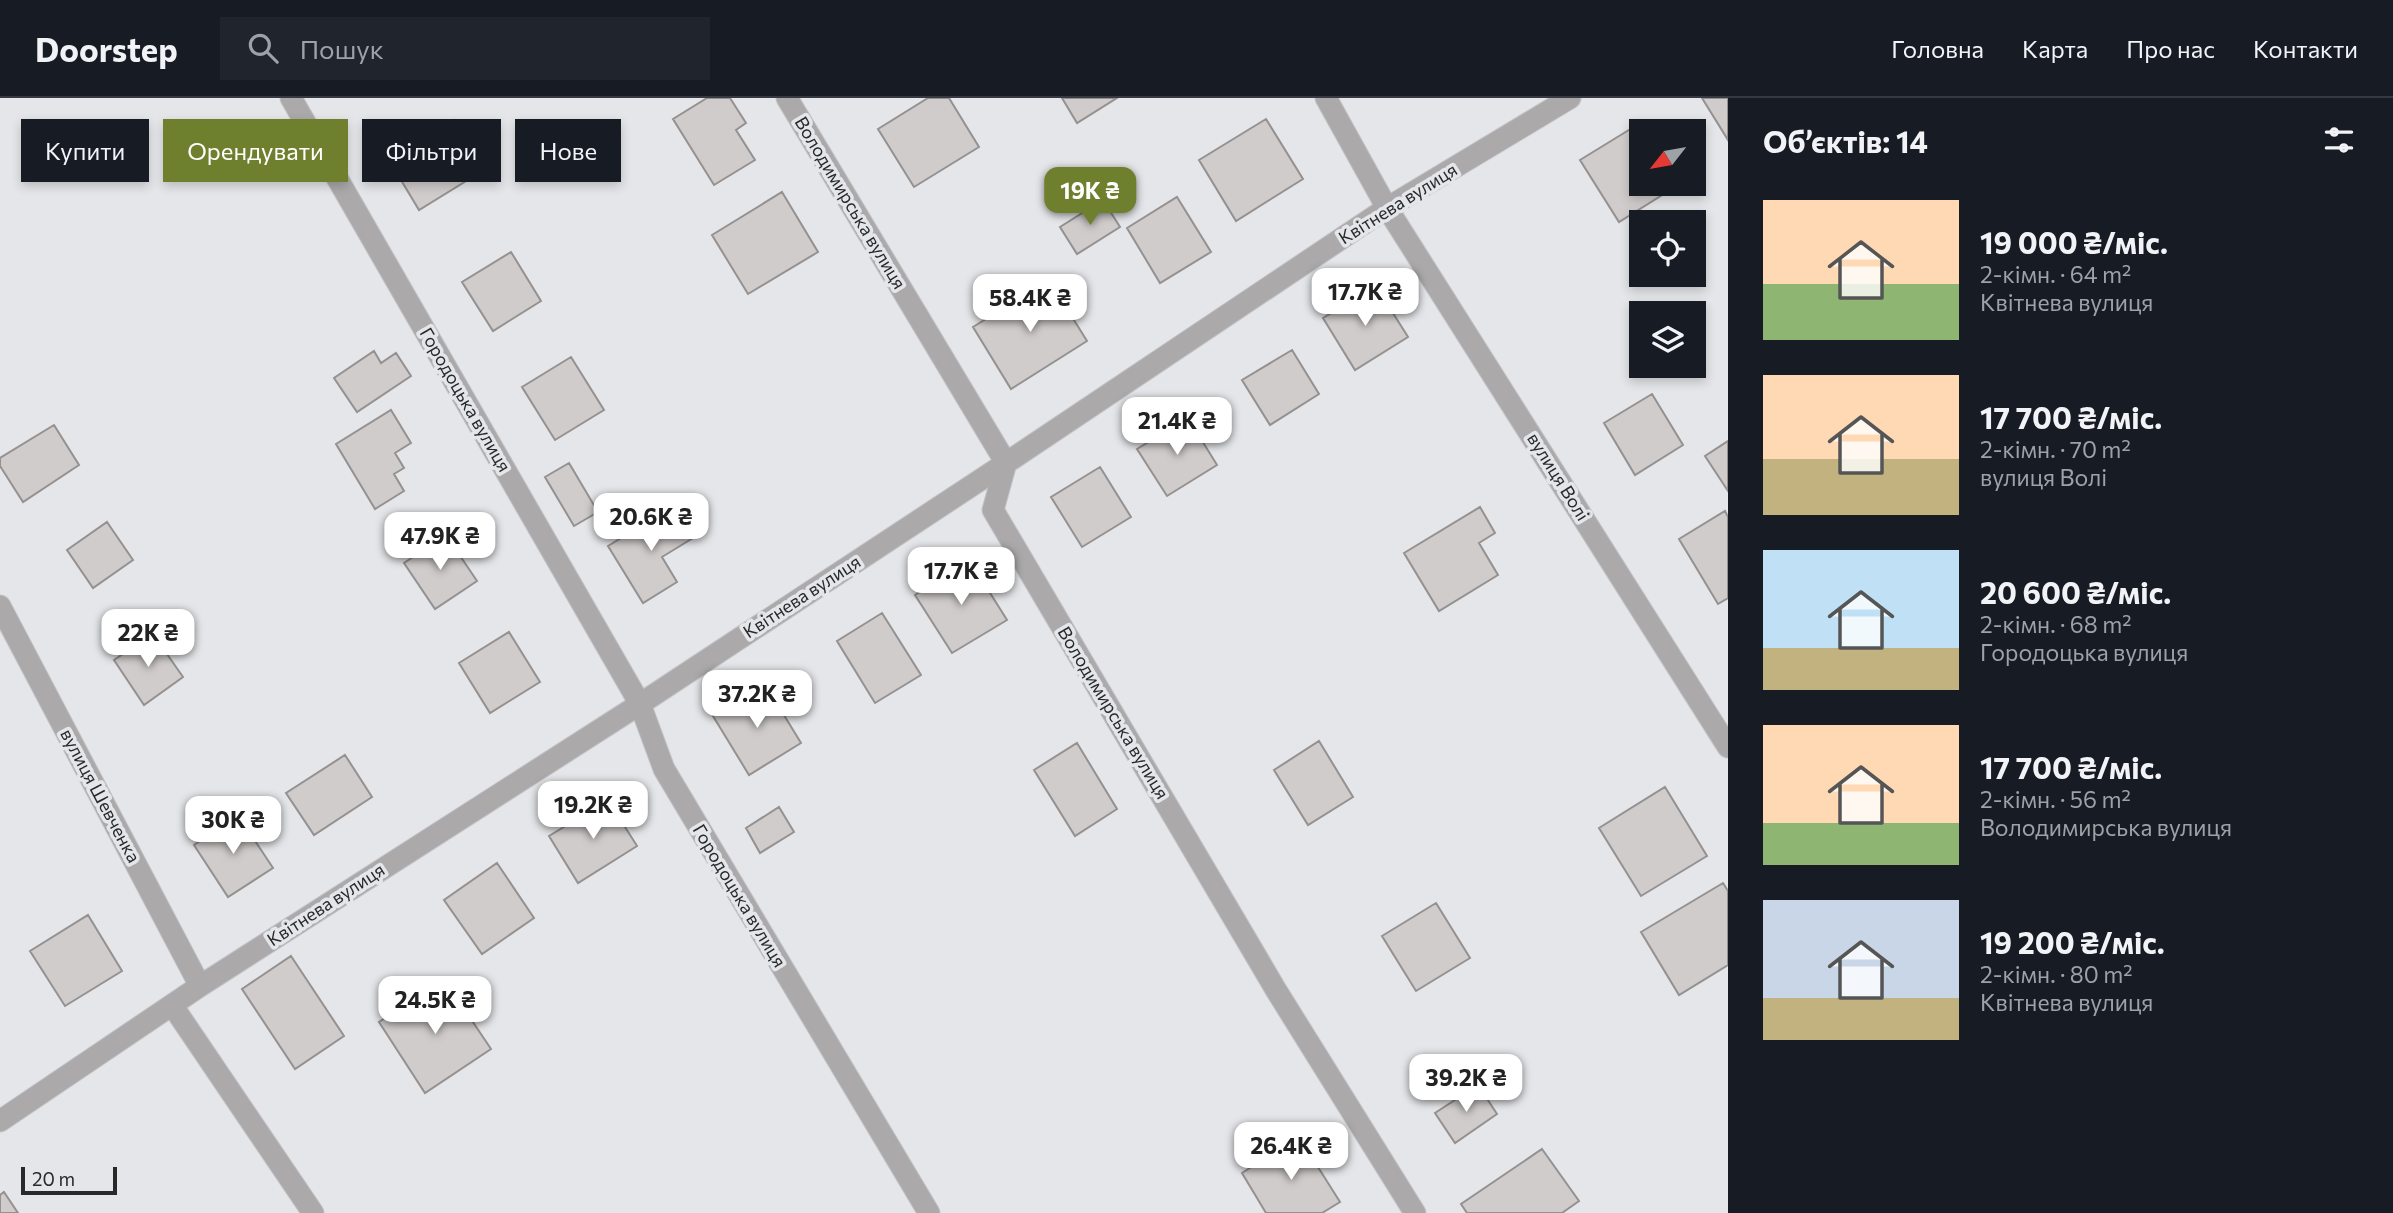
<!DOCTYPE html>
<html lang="uk">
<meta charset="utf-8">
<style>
body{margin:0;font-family:Commissioner,sans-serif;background:#20242c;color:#f1f3f6;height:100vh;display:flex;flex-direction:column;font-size:26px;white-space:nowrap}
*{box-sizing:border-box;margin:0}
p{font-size:23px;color:#9ea1a6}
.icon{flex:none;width:38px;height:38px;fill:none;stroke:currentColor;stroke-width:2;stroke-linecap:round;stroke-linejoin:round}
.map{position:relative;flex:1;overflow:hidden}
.panel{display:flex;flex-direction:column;background:#171b24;width:665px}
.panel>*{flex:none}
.hud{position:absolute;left:21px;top:21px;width:665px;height:63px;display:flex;gap:14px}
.needle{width:46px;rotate:239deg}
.tools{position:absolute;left:1629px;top:21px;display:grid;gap:14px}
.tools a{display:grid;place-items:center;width:77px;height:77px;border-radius:0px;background:#171b24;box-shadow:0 4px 10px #0003;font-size:35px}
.scale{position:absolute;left:21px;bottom:18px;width:96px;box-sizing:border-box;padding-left:7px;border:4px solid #28292a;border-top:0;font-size:19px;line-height:24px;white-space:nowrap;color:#28292a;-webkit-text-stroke:5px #e5e6e9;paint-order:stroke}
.price{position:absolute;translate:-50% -60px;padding:0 16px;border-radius:14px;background:#fff;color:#222;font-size:23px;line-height:46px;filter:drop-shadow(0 2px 4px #0008)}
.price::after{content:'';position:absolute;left:50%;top:42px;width:21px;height:16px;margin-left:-10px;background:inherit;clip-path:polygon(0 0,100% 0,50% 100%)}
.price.current{background:#6e7f2e;color:#fff}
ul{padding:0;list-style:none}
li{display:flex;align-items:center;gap:21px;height:175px;padding:0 35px}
li span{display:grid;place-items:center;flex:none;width:196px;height:140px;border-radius:0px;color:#555}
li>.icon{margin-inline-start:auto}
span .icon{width:84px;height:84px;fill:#fffc;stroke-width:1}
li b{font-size:30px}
h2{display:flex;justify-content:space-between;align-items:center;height:84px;padding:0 35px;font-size:30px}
.tag{padding:0 24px;border-radius:0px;background:#171b24;box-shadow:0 4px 10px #0003;font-size:24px;line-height:63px}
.tag.current{background:#6e7f2e;color:#fff}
header{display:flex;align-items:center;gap:42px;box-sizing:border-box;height:98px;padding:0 35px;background:#171b24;border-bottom:2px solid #363941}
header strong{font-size:33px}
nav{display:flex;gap:38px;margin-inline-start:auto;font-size:24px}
.search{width:490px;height:63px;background:#20242c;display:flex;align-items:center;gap:18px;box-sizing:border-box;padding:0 24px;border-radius:0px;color:#9ea1a6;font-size:26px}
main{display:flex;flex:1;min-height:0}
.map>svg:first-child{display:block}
</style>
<header>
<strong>Doorstep</strong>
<div class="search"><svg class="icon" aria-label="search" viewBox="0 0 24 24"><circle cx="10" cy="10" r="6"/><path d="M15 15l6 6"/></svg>Пошук</div>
<nav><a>Головна</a><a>Карта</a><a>Про нас</a><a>Контакти</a></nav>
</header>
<main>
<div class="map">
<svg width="1728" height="1115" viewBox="0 0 1728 1115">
<rect width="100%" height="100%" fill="#e5e6e9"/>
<!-- building -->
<path fill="#d0cccb" stroke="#959190" stroke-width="2" d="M707,0h23l16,25 -10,7 19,30 -41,25 -41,-66z
M928,0h21l30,49 -65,40 -36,-58z
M1062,0h55l-40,25z
M1702,0h26v42z
M1266,21l37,60 -67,42 -37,-61z
M454,22l30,50 -65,40 -30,-50z
M1637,27l5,7v52h31l2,3 -56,35 -39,-62z
M782,94l36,60 -70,42 -36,-59z
M1177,99l34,55 -51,31 -33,-55z
M1103,102l17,27 -43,27 -17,-27z
M511,154l30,49 -48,30 -31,-49z
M1049,182l38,61 -76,48 -38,-62z
M1376,188l32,51 -53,33 -32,-52z
M1292,252l27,44 -49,31 -28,-45z
M374,253l7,12 15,-10 15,23 -54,36 -23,-34z
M571,259l33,53 -49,30 -33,-53z
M1652,296l31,51 -48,30 -31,-52z
M391,312l20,33 -16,10 9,15 -10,6 10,17 -29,18 -39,-65z
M1188,320l29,47 -50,31 -30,-47z
M54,327l25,40 -56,37 -23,-36v-8z
M1728,343v50l-23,-35z
M569,365l29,49 -24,14 -29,-49z
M1100,369l31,50 -49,30 -31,-50z
M673,408l20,32 -31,19 15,25 -34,21 -35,-57z
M1480,409l15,26 -16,10 19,32 -59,36 -35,-58z
M1725,413l3,6v81l-10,6 -39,-65z
M107,424l26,38 -40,28 -26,-38z
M446,437l31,46 -42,28 -31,-46z
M970,463l37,59 -55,33 -37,-58z
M882,515l39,62 -46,28 -38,-62z
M509,534l31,50 -50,31 -31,-50z
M153,536l30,43 -39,28 -30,-45z
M765,586l36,59 -52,32 -36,-59z
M1319,643l34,56 -45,28 -34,-55z
M1077,645l40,66 -42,27 -41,-66z
M345,657l27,42 -58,38 -28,-42z
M1665,689l42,69 -66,40 -42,-68z
M608,702l29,46 -59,37 -29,-47z
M779,709l15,25 -34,21 -14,-25z
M238,717l35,53 -45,29 -34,-52z
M497,765l37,55 -52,36 -38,-54z
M1723,785l5,8v74l-49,30 -38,-63z
M1436,805l34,55 -54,33 -34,-55z
M88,817l34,56 -57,35 -35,-55z
M291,858l53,80 -49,33 -53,-80z
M444,881l47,70 -66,44 -46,-71z
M1478,987l19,29 -42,29 -20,-30z
M1299,1039l41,65 -18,11h-56l-24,-40z
M1542,1051l37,52 -17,12h-95l-6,-9z
M4,1094l14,21h-18v-18z"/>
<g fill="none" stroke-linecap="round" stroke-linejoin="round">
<defs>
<path id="minor" d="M291,0l349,606 24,65 265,444
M787,0l219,365 -13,47 283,480 139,223
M1326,0l61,110 341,539
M0,508l200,380
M172,907l141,208
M0,1023l200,-135 440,-282 366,-241 381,-255 183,-110"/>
</defs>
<!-- minor casing -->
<use href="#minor" stroke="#c3c4c7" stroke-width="23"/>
<!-- minor -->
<use href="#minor" stroke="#aba9aa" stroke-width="21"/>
</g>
<g text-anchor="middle" stroke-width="7" stroke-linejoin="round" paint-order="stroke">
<!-- street labels -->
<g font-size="18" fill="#28292a" stroke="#e5e6e9">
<text transform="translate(850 105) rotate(59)" y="6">Володимирська вулиця</text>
<text transform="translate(1398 106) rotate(-32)" y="6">Квітнева вулиця</text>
<text transform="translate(465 302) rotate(60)" y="6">Городоцька вулиця</text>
<text transform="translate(1558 379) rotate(58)" y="6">вулиця Волі</text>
<text transform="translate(802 499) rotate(-33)" y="6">Квітнева вулиця</text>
<text transform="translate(1113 615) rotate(59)" y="6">Володимирська вулиця</text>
<text transform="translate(100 698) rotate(62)" y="6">вулиця Шевченка</text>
<text transform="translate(739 798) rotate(59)" y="6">Городоцька вулиця</text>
<text transform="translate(326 807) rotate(-33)" y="6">Квітнева вулиця</text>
</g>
</g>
</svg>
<div class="tools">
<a><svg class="needle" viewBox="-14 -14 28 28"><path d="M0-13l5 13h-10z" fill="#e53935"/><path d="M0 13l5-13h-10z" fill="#9ea1a6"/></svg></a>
<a><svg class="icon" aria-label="locate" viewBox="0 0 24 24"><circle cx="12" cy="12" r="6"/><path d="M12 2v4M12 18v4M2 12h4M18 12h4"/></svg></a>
<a><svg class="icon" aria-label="layers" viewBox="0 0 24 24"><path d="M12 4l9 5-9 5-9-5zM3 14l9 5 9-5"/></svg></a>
</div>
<div class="scale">20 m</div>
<b class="price current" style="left:1090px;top:129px">19K ₴</b>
<b class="price" style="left:1365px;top:230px">17.7K ₴</b>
<b class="price" style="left:1030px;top:236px">58.4K ₴</b>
<b class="price" style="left:1177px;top:359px">21.4K ₴</b>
<b class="price" style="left:651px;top:455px">20.6K ₴</b>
<b class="price" style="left:440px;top:474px">47.9K ₴</b>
<b class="price" style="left:961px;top:509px">17.7K ₴</b>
<b class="price" style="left:148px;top:571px">22K ₴</b>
<b class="price" style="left:757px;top:632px">37.2K ₴</b>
<b class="price" style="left:593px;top:743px">19.2K ₴</b>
<b class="price" style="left:233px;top:758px">30K ₴</b>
<b class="price" style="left:435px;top:938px">24.5K ₴</b>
<b class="price" style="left:1466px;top:1016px">39.2K ₴</b>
<b class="price" style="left:1291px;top:1084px">26.4K ₴</b>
<div class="hud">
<a class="tag">Купити</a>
<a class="tag current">Орендувати</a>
<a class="tag">Фільтри</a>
<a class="tag">Нове</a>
</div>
</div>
<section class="panel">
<h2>Об’єктів: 14<svg class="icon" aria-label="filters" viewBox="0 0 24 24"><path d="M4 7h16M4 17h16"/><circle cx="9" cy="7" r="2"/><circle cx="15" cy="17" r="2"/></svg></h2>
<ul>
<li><span style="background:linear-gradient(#ffd9b3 60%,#8fb573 0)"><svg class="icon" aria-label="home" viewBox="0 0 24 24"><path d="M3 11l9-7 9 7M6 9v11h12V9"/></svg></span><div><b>19 000 ₴/міс.</b><p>2-кімн. · 64 m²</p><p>Квітнева вулиця</p></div></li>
<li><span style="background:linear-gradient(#ffd9b3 60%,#c2b280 0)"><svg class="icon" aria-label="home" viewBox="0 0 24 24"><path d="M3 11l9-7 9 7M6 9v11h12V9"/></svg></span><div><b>17 700 ₴/міс.</b><p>2-кімн. · 70 m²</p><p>вулиця Волі</p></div></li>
<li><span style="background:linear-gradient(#bfe0f5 70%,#c2b280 0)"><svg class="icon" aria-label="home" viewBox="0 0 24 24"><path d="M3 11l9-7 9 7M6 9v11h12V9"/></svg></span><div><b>20 600 ₴/міс.</b><p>2-кімн. · 68 m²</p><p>Городоцька вулиця</p></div></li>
<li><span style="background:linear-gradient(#ffd9b3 70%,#8fb573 0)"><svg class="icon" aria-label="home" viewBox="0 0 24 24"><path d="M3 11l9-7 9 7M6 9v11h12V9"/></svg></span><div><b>17 700 ₴/міс.</b><p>2-кімн. · 56 m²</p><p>Володимирська вулиця</p></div></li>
<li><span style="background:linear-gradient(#c9d6e8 70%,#c2b280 0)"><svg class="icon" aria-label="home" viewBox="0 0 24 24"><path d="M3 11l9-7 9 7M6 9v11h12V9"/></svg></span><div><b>19 200 ₴/міс.</b><p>2-кімн. · 80 m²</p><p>Квітнева вулиця</p></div></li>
</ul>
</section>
</main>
